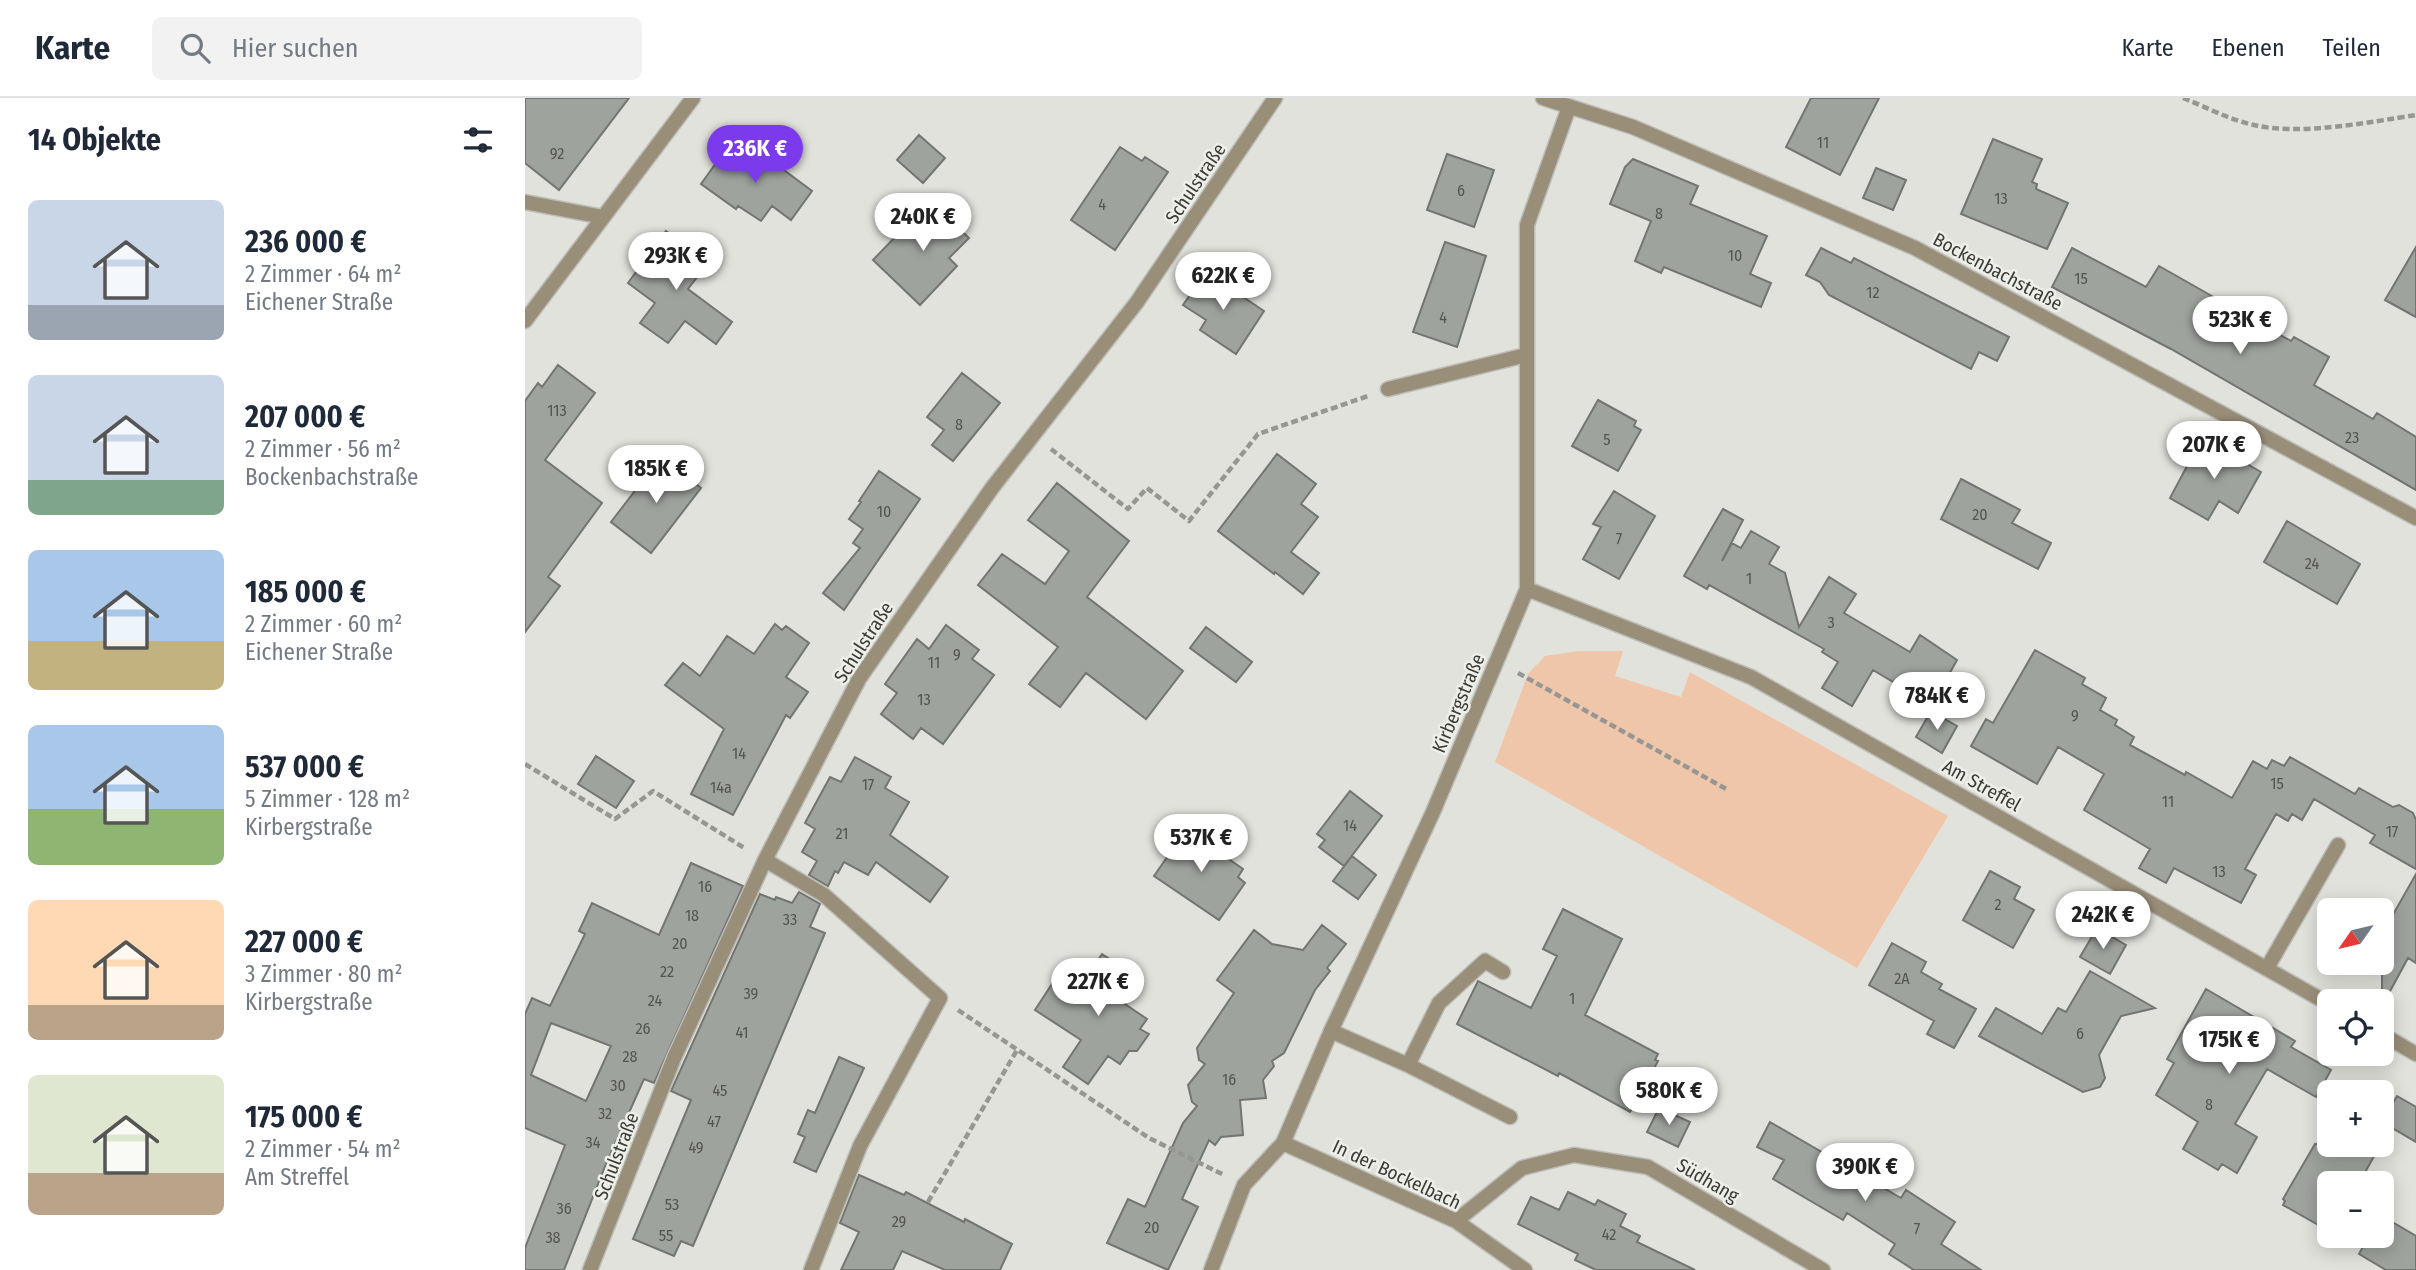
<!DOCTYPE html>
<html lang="de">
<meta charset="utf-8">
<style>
body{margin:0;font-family:"Fira Sans Condensed",sans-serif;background:#f2f2f3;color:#1f2937;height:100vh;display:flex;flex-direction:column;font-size:26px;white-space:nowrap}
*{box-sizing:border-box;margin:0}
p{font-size:23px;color:#747a83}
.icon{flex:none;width:38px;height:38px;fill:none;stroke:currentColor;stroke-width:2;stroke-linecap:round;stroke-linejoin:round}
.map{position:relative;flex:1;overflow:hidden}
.panel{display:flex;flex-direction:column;background:#fff;width:525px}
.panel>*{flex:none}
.needle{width:46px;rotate:236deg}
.tools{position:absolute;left:1792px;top:800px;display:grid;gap:14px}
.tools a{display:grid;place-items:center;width:77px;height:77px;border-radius:10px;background:#fff;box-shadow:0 4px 18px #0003;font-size:35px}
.price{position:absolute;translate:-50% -60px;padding:0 16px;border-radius:24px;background:#fff;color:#222;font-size:23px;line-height:46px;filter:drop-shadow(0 2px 4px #0008)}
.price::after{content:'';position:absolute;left:50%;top:42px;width:21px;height:16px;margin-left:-10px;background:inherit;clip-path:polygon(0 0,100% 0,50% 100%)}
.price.active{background:#7c3aed;color:#fff}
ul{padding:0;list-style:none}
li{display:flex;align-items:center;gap:21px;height:175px;padding:0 28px}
li span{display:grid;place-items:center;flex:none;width:196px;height:140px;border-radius:10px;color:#555}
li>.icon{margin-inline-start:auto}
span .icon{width:84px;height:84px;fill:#fffc;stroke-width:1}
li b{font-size:30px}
h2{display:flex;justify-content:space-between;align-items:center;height:84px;padding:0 28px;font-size:30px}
header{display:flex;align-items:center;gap:42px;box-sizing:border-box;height:98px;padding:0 35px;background:#fff;border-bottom:2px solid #e0e1e3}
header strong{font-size:33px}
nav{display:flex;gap:38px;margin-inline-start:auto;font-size:24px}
.search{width:490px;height:63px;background:#f2f2f3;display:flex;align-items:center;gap:18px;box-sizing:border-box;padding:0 24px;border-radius:10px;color:#747a83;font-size:26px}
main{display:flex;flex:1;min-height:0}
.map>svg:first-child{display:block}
</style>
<header>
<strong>Karte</strong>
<div class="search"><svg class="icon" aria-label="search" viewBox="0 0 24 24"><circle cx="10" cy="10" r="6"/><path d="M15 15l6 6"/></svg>Hier suchen</div>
<nav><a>Karte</a><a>Ebenen</a><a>Teilen</a></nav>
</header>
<main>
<section class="panel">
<h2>14 Objekte<svg class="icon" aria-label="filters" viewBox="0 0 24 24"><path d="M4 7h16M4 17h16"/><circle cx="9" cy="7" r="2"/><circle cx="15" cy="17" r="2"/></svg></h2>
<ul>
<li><span style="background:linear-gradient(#c9d6e8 75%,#9aa5b1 0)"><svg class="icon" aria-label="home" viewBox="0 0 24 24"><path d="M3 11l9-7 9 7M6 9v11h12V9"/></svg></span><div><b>236 000 €</b><p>2 Zimmer · 64 m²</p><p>Eichener Straße</p></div></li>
<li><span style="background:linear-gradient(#c9d6e8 75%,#7fa58c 0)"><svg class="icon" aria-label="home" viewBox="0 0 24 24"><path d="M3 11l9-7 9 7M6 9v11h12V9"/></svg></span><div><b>207 000 €</b><p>2 Zimmer · 56 m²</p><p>Bockenbachstraße</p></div></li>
<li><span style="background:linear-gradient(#a9c7e8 65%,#c2b280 0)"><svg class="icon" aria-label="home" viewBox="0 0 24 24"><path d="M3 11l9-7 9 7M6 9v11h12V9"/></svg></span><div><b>185 000 €</b><p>2 Zimmer · 60 m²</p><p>Eichener Straße</p></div></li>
<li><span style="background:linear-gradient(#a9c7e8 60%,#8fb573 0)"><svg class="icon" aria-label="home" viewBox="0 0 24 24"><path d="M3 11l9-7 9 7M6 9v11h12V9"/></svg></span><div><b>537 000 €</b><p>5 Zimmer · 128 m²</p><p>Kirbergstraße</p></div></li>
<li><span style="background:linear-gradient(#ffd9b3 75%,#b9a48a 0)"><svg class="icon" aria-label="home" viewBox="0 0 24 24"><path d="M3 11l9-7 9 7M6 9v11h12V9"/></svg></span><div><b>227 000 €</b><p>3 Zimmer · 80 m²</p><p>Kirbergstraße</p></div></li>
<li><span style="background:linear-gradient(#dfe7d0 70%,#b9a48a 0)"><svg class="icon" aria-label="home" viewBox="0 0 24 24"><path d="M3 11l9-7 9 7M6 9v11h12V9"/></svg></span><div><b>175 000 €</b><p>2 Zimmer · 54 m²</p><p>Am Streffel</p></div></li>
</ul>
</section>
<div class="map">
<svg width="1891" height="1172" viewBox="0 0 1891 1172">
<rect width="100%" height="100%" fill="#e1e2dc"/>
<!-- green -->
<path fill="#efc6a9" d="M1054,553h44l-8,25 66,21 9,-25 258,144 -91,152 -362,-206 33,-88 17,-18z"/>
<!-- building -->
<path fill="#9fa39e" stroke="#727571" stroke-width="2" fill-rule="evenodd" d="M0,0h104l-70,92 -34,-27z
M1286,0h68l-39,77 -54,-28z
M394,37l26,23 -22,25 -26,-23z
M1468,41l49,20 -10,23 5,2 -1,5 32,14 -21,46 -86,-35z
M206,44l33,24 5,-7 43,32 -21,29 -19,-14 -11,15 -23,-15 -2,3 -35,-25z
M595,49l22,14 3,-4 23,15 -53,78 -44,-30z
M922,56l47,16 -20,57 -47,-17z
M1108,61l65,27 -8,18 77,32 -17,38 21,9 -10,24 -97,-40 -3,6 -26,-12 16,-40 -41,-17 15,-37z
M1351,70l30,12 -13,30 -30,-12z
M405,103l39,37 -20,20 8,8 -37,39 -47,-45z
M141,133l42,32 -20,26 44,33 -16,22 -31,-23 -17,22 -28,-20 15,-20 -27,-20z
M920,144l41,14 -29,91 -44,-15z
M1891,149v70l-31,-17z
M1296,150l30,15 3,-5 155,79 -12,24 -18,-9 -8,17 -142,-74 -9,-13 -14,-7z
M1547,150l74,39 13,-21 132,75 3,-4 35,20 -15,28 59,34 4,-6 39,24v53l-245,-141 -119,-62z
M681,174l58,39 -28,43 -36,-24 6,-10 -23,-15z
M33,267l37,28 -50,67 57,43 -54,74 12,9 -35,46v-231l13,-18 4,4z
M437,275l38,30 -47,58 -21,-16 12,-15 -17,-13z
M1073,302l38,21 -2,5 7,4 -23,41 -46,-25z
M1677,340l59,34 -23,41 -19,-12 -11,19 -38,-22z
M752,356l39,30 -15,20 17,13 -27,35 28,21 -16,21 -28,-22 -1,2 -56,-43z
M136,359l40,31 -50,65 -40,-31z
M354,373l41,28 -76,111 -21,-17 37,-45 -7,-5 10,-14 -14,-10 12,-17 -2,-1z
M1436,381l59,31 -8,13 39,20 -13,26 -97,-50z
M532,385l72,58 -42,56 96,74 -37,48 -60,-46 -26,34 -31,-23 29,-37 -80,-62 24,-31 43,30 24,-33 -41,-31z
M1089,393l41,25 -36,63 -36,-20 18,-32 -8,-3z
M1198,411l20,11 -21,41 10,-18 9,5 10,-17 28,16 -10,17 16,9 14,54 30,-50 27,17 -12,19 66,39 10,-17 37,25 -25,45 -59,-35 -21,36 -30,-18 16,-26 -16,-10 2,-3 -115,-64 -2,4 -23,-13z
M1762,423l73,43 -23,40 -73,-42z
M250,526l7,6 4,-4 23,17 -23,34 22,15 -18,26 -4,-3 -53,100 -42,-21 33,-65 -59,-44 18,-22 17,13 27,-40 27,18z
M421,527l33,25 -7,9 22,16 -51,69 -22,-16 -8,11 -32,-25 16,-21 -12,-9 32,-45 12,10z
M681,529l46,35 -16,20 -46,-34z
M1510,552l50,28 -3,6 24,14 -6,12 17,10 -2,5 19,12 -4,8 55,30 1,-3 46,26 21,-37 14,8 5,-9 12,6 6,-9 65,37 4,-6 34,19 6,-2 14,8 3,7v49l-46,-26 5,-8 -61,-36 -12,21 -10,-6 -4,7 -12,-7 -31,55 11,6 -15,28 -67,-35 -8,15 -27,-15 11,-19 -66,-39 20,-36 -46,-27 -21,37 -66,-38 15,-27 7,4z
M1406,613l26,15 -15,27 -26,-16z
M71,658l38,25 -18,27 -38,-24z
M330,659l36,20 -6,11 24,14 -19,33 58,42 -18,25 -54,-40 -8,13 -24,-13 -6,11 -3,-2 -7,15 -19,-11 8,-14 -15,-9 13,-23 -10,-6 25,-46 11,5z
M825,693l32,25 -38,50 -25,-19 6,-7 -8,-6z
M658,729l60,42 -5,8 7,6 -26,37 -65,-44 16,-23 -4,-2z
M827,758l24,19 -18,24 -25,-18z
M166,765l52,23 -89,197 -10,-4 -38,85 -42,106h-39v-22l40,-103 -40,-17v-114l7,-16 18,8 35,-72 -6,-3 13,-28 67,32zM26,925l60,23 -25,55 -55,-26z
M1465,773l30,16 -6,12 20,11 -21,38 -50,-28z
M1891,776v89l-8,-5 -26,48v-91l8,5z
M274,794l21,12 -10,23 15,6 -132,313 -12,-5 -7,15 -41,-17 58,-139 -20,-9 89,-197 15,6 1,-3 16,6z
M1038,811l59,30 -37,76 73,39 -3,6 3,1 -28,51 -71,-39 -1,3 -101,-52 21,-43 53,27 26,-52 -14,-7z
M797,827l24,19 -19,24 3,3 -15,19 -31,63 -12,8 2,5 -11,14 3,18 -26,2 3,35 -22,2 -6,8 -6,-5 -27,59 16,8 -30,63 -61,-27 21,-44 17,8 38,-84 14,-17 -5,-4 -4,-17 17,-21 -6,-4 -2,-12 37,-55 -17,-13 37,-50 18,14 31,6z
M1572,830l29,17 -16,29 -30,-17z
M1367,845l34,19 -5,10 21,12 -3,5 37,20 -22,39 -27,-14 7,-13 -65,-36z
M577,856l40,26 -17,24 22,15 -7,10 9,5 -12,17h-8l-9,13 -12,-8 -20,28 -25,-17 18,-27 -46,-30 17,-26 20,14z
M1565,873l65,37 -34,8 -22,39 6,23 -5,9 -17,5 -104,-56 17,-28 46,26 16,-26 8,4z
M1681,891l89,52 -4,6 40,23 -15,27 -49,-28 -32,55 22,13 -20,36 -15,-9 -4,6 -35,-21 15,-27 -42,-27 18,-32 -7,-4z
M314,959l25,11 -48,104 -22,-10 11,-25 -7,-3 10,-24 7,3z
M1872,998l19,11v35l-34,-20z
M1134,1010l31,14 -12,25 -31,-15z
M1245,1024l131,76 5,-8 49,32 -14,22 40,26h-67l-25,-16 6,-10 -48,-31 -4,7 -70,-41 11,-19 -27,-13z
M1790,1046h66l-22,39h-30v48l-46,-26 2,-4 -2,-2z
M334,1077l45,20 2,-3 58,30 1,-3 47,25 -12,26h-55l-43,-19 -9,19h-52l18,-38 -19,-9z
M1043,1094l27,13 3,-5 28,14 -6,12 20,10 -3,6 58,28h-99l-21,-10 3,-6 -60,-30 13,-27 28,13z
M1857,1118l34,20v34h-30l-27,-16 10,-18h13z"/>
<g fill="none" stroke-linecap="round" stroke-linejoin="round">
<defs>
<path id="service" d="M863,291l138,-34
M1742,870l71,-123
M806,933l77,34 102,52
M883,967l31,-62 46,-42 18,11"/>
<path id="minor" d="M1018,0l90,29 282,121 501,270
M0,104l78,15
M0,223l168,-223
M1002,491l224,88 578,327
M240,762l59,35 116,103 -80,148 -49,124
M1857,936l34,20
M758,1045l173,78 69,49
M931,1123l66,-53 52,-13 74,12 175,103
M65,1172l84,-212 91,-198 94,-181 133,-191 145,-186 138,-204
M686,1172l33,-85 39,-42 48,-112 102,-219 94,-223v-364l42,-118"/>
</defs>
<!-- service casing -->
<use href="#service" stroke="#bcbdb8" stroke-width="17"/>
<!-- minor casing -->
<use href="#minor" stroke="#bcbdb8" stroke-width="17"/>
<!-- path -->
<path stroke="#969792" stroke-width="4.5" stroke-dasharray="7 3.5" stroke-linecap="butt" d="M1658,0c23,9 47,22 71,27 45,11 116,-3 162,-10
M526,351l77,60 19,-21 42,33 69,-87 110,-38
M993,575l210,117
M0,666l90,55 38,-28 93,58
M433,912l191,128 75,37
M403,1104l89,-152"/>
<!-- service -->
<use href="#service" stroke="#998e78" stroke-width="14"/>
<!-- minor -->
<use href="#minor" stroke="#998e78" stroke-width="14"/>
</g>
<g text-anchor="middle" stroke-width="5" stroke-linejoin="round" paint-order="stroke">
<!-- number labels -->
<g font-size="16" fill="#545552">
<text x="1298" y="50">11</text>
<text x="32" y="61">92</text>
<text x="936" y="98">6</text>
<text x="1476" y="106">13</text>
<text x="577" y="112">4</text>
<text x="1134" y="121">8</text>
<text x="1210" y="163">10</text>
<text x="1556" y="186">15</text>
<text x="1348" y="200">12</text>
<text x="918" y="225">4</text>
<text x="32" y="318">113</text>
<text x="434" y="332">8</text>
<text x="1827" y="345">23</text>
<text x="1082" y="347">5</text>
<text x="359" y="419">10</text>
<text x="1455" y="422">20</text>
<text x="1094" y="446">7</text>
<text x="1787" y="471">24</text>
<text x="1224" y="486">1</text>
<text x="1306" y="530">3</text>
<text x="432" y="562">9</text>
<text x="409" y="570">11</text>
<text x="399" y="607">13</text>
<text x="1550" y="623">9</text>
<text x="214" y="661">14</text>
<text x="1752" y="691">15</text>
<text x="343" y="692">17</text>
<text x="196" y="695">14a</text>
<text x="1643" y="709">11</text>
<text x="825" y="733">14</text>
<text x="1867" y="739">17</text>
<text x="317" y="741">21</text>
<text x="1694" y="779">13</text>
<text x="180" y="794">16</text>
<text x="1473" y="812">2</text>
<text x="167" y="823">18</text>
<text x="265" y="827">33</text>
<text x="155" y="851">20</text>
<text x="142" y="879">22</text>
<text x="1377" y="886">2A</text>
<text x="226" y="901">39</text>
<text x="1047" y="906">1</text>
<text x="130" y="908">24</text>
<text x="118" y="936">26</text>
<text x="217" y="940">41</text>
<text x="1555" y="941">6</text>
<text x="105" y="964">28</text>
<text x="704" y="987">16</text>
<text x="93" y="993">30</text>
<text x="195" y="998">45</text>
<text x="1684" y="1012">8</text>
<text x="80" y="1021">32</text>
<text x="189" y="1029">47</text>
<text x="68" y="1050">34</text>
<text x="171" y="1055">49</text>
<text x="147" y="1112">53</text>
<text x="39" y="1116">36</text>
<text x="374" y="1129">29</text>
<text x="627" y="1135">20</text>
<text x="1392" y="1136">7</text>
<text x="1084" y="1142">42</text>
<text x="141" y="1143">55</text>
<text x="28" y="1145">38</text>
</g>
<!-- street labels -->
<g font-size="19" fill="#3b3b39" stroke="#eeefe9">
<text transform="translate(670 85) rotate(-56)" y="7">Schulstraße</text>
<text transform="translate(1473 173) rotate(28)" y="7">Bockenbachstraße</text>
<text transform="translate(338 544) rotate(-57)" y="7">Schulstraße</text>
<text transform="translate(933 605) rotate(-67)" y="7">Kirbergstraße</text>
<text transform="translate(1457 687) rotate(29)" y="7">Am Streffel</text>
<text transform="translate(91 1058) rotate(-69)" y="7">Schulstraße</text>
<text transform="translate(872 1076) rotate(25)" y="7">In der Bockelbach</text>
<text transform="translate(1183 1082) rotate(30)" y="7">Südhang</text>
</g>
</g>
</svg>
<div class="tools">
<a><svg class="needle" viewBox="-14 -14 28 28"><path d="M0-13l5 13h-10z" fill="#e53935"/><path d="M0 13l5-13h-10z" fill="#747a83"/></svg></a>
<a><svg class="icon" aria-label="locate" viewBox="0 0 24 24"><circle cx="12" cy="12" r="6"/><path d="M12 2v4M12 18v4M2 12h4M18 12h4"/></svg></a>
<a>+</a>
<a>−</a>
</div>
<b class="price active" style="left:230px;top:87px">236K €</b>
<b class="price" style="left:398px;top:155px">240K €</b>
<b class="price" style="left:151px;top:194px">293K €</b>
<b class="price" style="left:698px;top:214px">622K €</b>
<b class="price" style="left:1715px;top:258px">523K €</b>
<b class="price" style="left:1689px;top:383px">207K €</b>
<b class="price" style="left:131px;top:407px">185K €</b>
<b class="price" style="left:1412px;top:634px">784K €</b>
<b class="price" style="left:676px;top:776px">537K €</b>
<b class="price" style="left:1578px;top:853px">242K €</b>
<b class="price" style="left:573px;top:920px">227K €</b>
<b class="price" style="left:1704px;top:978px">175K €</b>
<b class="price" style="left:1144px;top:1029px">580K €</b>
<b class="price" style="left:1340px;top:1105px">390K €</b>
</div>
</main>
